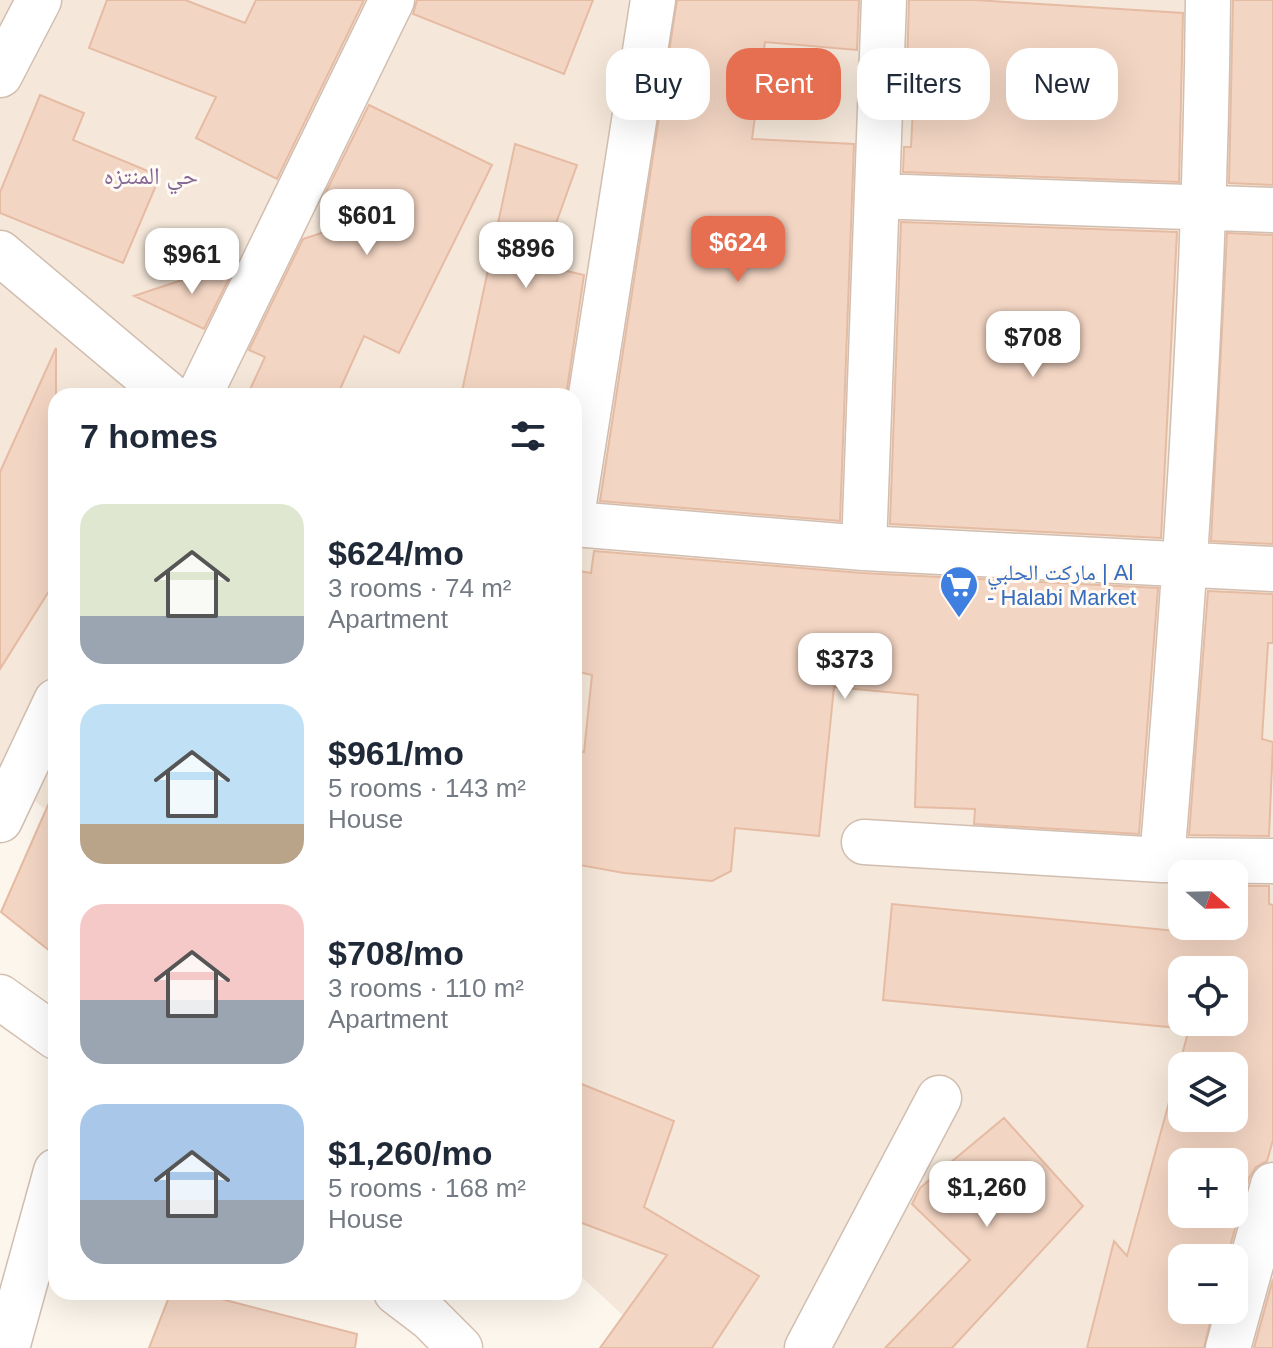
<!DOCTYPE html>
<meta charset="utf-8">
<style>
body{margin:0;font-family:Helvetica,"Noto Naskh Arabic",sans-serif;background:#f2f2f3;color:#1f2937;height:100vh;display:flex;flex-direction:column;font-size:30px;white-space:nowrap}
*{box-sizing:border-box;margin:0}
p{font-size:26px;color:#747a83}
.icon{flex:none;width:44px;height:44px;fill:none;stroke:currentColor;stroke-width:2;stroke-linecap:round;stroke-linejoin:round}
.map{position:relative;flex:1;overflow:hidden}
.sheet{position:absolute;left:48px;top:388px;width:534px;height:912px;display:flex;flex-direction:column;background:#fff;border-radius:24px;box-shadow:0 8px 32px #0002}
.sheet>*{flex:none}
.top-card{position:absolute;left:606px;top:48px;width:546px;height:72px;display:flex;gap:16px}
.needle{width:52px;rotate:110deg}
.fabs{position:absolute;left:1168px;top:860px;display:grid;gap:16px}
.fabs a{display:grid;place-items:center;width:80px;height:80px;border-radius:16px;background:#fff;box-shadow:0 8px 32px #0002;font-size:40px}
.price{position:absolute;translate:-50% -68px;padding:0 18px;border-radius:16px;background:#fff;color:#222;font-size:26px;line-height:52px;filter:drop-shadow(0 2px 4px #0008)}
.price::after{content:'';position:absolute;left:50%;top:48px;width:24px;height:18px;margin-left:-12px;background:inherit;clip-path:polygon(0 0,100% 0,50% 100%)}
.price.active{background:#e76f51;color:#fff}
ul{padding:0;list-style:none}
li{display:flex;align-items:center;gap:24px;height:200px;padding:0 32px}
li span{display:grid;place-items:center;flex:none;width:224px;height:160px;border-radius:24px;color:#555}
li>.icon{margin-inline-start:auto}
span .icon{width:96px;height:96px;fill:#fffc;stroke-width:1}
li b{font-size:34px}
h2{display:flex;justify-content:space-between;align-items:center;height:96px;padding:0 32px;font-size:34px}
.pill{padding:0 28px;border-radius:24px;background:#fff;box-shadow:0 8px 32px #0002;font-size:28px;line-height:72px}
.pill.active{background:#e76f51;color:#fff}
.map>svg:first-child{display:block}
</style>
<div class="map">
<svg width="1273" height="1348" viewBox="0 0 1273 1348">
<rect width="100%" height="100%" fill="#fdf6ec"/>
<!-- residential -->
<path fill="#f5e8da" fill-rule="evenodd" d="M0,0h1273v1348h-615l-84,-78v-874h-518v422l-56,-45zM1182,874h52v52h-52zM1182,970h52v52h-52zM1182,1066h52v52h-52zM1182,1162h52v52h-52zM1182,1258h52v52h-52z"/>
<!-- building -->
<path fill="#f3d5c3" stroke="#e6bba3" stroke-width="2" fill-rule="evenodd" d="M107,0h78l60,23 11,-23h108l-87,179 -81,-41 20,-41 -127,-49z
M417,0h176l-29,74 -151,-60z
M677,0h182l-2,50 -92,-8 -13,97 102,5 -14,377 -240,-20z
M909,0h66l208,13 -4,169 -276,-10 1,-25h7l4,-79h-8z
M1233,0h40v185l-44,-2z
M40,95l44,18 -11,27 87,36 -37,87 -123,-50v-21z
M369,105l123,60 -93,188 -35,-17 -27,60h-90l18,-39 -16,-7 54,-111 55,-18 -37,-19z
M515,144l62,21 -36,100 43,10 -18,121h-105z
M901,222l276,10 -16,306 -271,-14z
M1227,233l46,2v309l-62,-3z
M237,262l-33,67 -70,-33 87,-29z
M56,348v232l-56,89v-197z
M594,551l268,22 296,15 -19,246 -165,-10 1,-15 -60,-2 3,-112 -84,-8 -15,149 -84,-8 -4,43 -19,10 -88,-8 -50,-9v-114l10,2 8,-77 -18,-4v-67l5,-33 12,2z
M1208,591l65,3v49h-5l-6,96 11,3 -4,94 -80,-1z
M56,787v169l-55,-44z
M1234,886h35v18l4,1v235l-6,21 -11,6 -7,11 -22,80h-45v52h31l-9,38h-117l27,-107 13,15 62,-227 -306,-29 9,-96 306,29 2,-7h34zM1182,970h52v52h-52zM1182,1066h52v52h-52zM1182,1162h52v52h-52z
M574,1081l100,40 -30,86 115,69 -47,72h-112l67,-93 -93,-35z
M1004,1118l79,88 -131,142h-67l85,-88 -58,-56 8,-16z
M1273,1279v69h-19z
M171,1292h23l163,42 -2,14h-206z"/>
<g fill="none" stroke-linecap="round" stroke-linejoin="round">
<defs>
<path id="street" d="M0,75l39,-75
M877,196l396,14
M0,253l170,143
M199,396l193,-396
M574,503l79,-503
M574,524l290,24 409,21
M864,548l20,-548
M0,820l56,-119
M864,842l298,18 111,1
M1162,860c24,-287 43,-572 46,-860
M7,1348l49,-177
M807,1348l132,-250
M1228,1348l45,-163"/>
<path id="secondary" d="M0,997l56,40
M396,1292l34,26 30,30"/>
</defs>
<!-- street casing -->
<use href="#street" stroke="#d1beb0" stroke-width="47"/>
<!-- secondary casing -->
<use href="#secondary" stroke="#d6c0b0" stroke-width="47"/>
<!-- street -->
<use href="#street" stroke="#fff" stroke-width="44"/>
<!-- secondary -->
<use href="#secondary" stroke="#fff" stroke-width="44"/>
</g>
<!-- icons -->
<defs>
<symbol id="supermarket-pin" viewBox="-11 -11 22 30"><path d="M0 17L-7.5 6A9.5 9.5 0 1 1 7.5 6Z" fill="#3f7fe0" stroke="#fffaf3"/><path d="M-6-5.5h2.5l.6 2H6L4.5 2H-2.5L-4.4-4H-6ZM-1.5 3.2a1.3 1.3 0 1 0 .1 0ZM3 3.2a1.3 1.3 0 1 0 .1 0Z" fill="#fff"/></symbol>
</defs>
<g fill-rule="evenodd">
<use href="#supermarket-pin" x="937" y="563" width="44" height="60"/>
</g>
<g text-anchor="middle" stroke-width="6" stroke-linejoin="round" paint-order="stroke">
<!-- shop labels -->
<g font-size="22" fill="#366cbe" stroke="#fffaf3" text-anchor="start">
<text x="987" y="580">ماركت الحلبي | Al<tspan x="987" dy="25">- Halabi Market</tspan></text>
</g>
<!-- neighbourhood labels -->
<g font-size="24" fill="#846695" stroke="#fffaf3">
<text x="151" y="184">حي المنتزه</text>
</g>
</g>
</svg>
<div class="fabs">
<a><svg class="needle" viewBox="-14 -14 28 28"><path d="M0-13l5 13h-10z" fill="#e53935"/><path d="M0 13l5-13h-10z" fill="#747a83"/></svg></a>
<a><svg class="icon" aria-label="locate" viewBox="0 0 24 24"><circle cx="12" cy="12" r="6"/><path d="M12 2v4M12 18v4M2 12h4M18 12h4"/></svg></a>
<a><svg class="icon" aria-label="layers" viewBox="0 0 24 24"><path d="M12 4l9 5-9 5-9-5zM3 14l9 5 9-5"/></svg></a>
<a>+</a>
<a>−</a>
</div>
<b class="price" style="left:367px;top:257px">$601</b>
<b class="price active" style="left:738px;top:284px">$624</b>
<b class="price" style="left:526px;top:290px">$896</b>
<b class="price" style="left:192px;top:296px">$961</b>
<b class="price" style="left:1033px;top:379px">$708</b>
<b class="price" style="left:845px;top:701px">$373</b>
<b class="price" style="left:987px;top:1229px">$1,260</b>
<div class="top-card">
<a class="pill">Buy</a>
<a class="pill active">Rent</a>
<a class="pill">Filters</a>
<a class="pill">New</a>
</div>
<section class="sheet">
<h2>7 homes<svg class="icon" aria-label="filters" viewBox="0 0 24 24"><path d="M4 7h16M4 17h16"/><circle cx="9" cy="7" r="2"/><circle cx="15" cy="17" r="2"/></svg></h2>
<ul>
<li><span style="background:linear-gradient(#dfe7d0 70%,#9aa5b1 0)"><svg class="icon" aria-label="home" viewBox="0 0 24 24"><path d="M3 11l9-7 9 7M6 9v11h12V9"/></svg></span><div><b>$624/mo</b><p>3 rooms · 74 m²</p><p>Apartment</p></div></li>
<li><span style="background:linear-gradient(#bfe0f5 75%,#b9a48a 0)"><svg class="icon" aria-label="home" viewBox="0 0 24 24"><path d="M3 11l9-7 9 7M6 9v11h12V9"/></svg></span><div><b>$961/mo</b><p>5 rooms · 143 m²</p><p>House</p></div></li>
<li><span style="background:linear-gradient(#f6c9c9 60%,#9aa5b1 0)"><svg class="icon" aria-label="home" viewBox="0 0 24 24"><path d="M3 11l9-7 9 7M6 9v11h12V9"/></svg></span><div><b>$708/mo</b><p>3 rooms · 110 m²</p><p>Apartment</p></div></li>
<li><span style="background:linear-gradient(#a9c7e8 60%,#9aa5b1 0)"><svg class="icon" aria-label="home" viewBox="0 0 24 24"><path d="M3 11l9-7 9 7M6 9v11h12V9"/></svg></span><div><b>$1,260/mo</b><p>5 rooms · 168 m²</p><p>House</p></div></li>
</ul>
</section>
</div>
